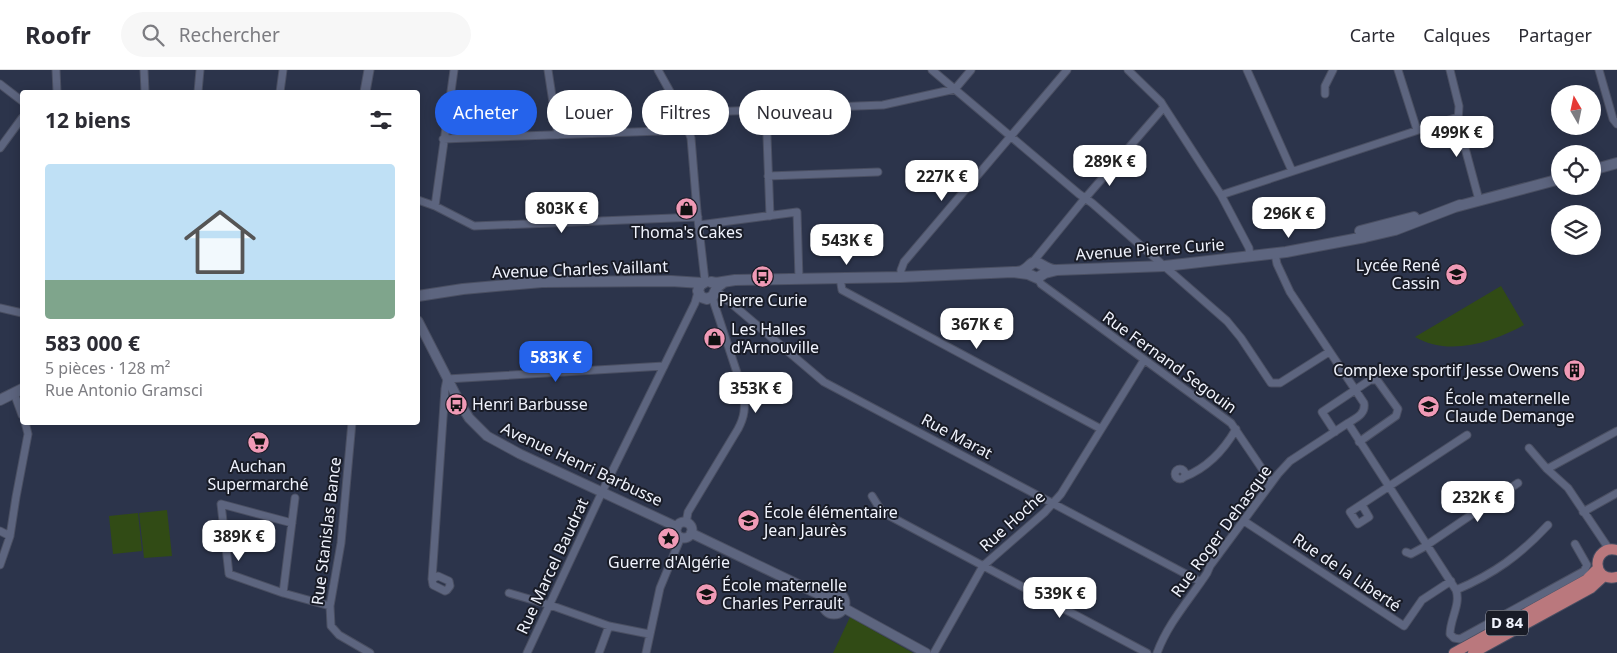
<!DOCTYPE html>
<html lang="fr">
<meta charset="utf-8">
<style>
body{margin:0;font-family:"Noto Sans",sans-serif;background:#f7f7f7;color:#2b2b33;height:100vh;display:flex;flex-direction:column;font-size:19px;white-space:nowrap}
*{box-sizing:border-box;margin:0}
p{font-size:16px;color:#7c7c81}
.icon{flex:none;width:28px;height:28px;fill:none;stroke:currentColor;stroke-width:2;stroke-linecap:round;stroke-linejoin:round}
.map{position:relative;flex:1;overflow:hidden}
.drawer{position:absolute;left:20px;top:20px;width:400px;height:335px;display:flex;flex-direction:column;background:#fff;border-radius:5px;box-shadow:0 2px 12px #0003}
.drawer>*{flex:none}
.hud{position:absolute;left:435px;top:20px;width:475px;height:45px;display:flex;gap:10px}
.needle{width:32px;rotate:351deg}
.controls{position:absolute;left:1551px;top:15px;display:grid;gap:10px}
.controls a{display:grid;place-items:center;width:50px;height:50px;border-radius:50%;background:#fff;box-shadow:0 2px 12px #0003;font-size:25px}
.price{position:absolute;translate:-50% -42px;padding:0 11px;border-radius:10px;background:#fff;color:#222;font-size:16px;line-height:32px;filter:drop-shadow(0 1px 2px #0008)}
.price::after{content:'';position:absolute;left:50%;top:30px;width:15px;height:11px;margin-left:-8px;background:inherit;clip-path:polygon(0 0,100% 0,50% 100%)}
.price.on{background:#2563eb;color:#fff}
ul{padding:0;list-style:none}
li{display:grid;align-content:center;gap:10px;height:265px;padding:0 25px}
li+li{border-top:1px solid #e1e1e2}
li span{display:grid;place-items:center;height:155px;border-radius:5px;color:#555}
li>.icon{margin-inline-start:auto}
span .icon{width:90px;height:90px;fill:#fffc;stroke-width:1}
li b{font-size:21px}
h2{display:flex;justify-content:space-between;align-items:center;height:60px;padding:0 25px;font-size:21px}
.tag{padding:0 18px;border-radius:22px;background:#fff;box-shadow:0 2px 12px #0003;font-size:18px;line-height:45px}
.tag.on{background:#2563eb;color:#fff}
header{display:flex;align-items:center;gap:30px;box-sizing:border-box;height:70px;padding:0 25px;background:#fff;border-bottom:1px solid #e1e1e2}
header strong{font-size:24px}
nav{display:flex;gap:28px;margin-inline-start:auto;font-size:18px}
.search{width:350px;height:45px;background:#f7f7f7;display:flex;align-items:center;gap:12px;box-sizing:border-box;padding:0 18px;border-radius:28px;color:#7c7c81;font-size:19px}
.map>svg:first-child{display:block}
</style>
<header>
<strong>Roofr</strong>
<div class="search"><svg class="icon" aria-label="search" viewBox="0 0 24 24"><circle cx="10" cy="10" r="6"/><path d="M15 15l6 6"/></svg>Rechercher</div>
<nav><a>Carte</a><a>Calques</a><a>Partager</a></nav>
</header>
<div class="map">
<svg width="1617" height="583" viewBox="0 0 1617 583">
<rect width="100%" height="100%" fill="#2c344b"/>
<!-- green -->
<path fill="#314b15" d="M1501,216l23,39c-31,17 -75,32 -109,12z
M167,440l5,46 -28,2 -5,-45z
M138,443l4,38 -29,3 -4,-38z
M850,547l63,36h-80z"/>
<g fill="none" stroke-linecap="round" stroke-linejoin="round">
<defs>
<path id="minor" d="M56,0l1,22
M144,0l1,22
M548,0l10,65
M658,0l24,43 9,25 6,73 8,70
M932,0l147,124 13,9 135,118 14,17 30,45h9l49,-31
M1128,0l33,32 3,5 57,88 28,53 1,9
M1247,0l45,101
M1398,0l19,60
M1450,0l9,36 -1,16 21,78
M1599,0l14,49 4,5
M0,14l22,17
M198,22l2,-22
M280,22l3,-22
M1325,24v-8l8,-16
M766,40l4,106
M682,43l201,-8 72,-16 16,-19
M443,69l246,-9
M0,78l22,-30
M768,106l110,-4
M1221,125l237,-78
M418,130l17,6 39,20 224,-9
M435,136l19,-136
M699,155l98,-13 2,67
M1275,184l2,10 13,28 74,111c2,11 -8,15 -16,20l108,167c5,14 -6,29 -6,44l4,4 6,1 124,-68 3,-6 -12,-21
M1032,193l49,-60 83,-96
M901,207v-7l3,-8 163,-192
M840,208l2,12 259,139
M1038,208l3,6 190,139 40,59
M716,221l3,2 105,89 377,200
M0,238l22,5
M14,323l8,22
M352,352l-11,121 -11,63 1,20 8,9 31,18
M1335,362l-13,-20 48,-32h7l21,29 -2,7 -37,26
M1529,378l18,21 21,19 41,61
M1175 404a5 5 0 1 1 10 0a5 5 0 1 1-10 0Z
M1547,399l70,-38
M1184,407c23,-9 40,-27 52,-48
M872,426l10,16 265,141
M1362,435l7,12 -11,7 -8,-12 117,-77
M1583,442l34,-19
M1244,451l160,105 18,-26 29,-19
M292,453l-71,-19 8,70 54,19 47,13
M686,453l2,-11 50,-83c7,-13 7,-21 6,-35l-32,-97
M0,461l10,5
M1406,482l5,2 13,-7 94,-64
M0,495l10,-29 6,-39 12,-63 -3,-12
M432,509l6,-3 11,5 1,5 -3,4 -2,1 -12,-6 -1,-6 13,-190 2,-10 217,-13
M1456,520c38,-16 64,-35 92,-65
M283,523l12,-95
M509,523l41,12 59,21 40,8
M527,583l75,-161 93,-189 3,-11
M599,583l10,-27
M646,583l14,-65 21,-51
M934,583l49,-87 62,-54 16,-18 83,-134
M1157,583c11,-30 33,-54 50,-80l3,-7 68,-92 12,-13 58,-38"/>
<path id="tertiary" d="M365,22l4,-22
M418,251l43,84 8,13 18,18 33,18 157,73
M676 460a8 8 0 1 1 16 0a8 8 0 1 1-16 0Z
M691,463l127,61 5,4
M823 533a11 11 0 1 1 22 0a11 11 0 1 1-22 0Z
M844,538l82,45"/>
<path id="secondary" d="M1592,100l25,-7
M1455,137l105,-28
M1360,161l54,-14
M1013,202l15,2 9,4 8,-5 12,-3 108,-4 121,-14 79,-15 30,-7 65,-25
M705,212l-5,3 -2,6 3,6 6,2 6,-3 4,-9 7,-5
M711,212l5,1 19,-3 166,-3 112,-5c4,0 9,0 12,-3 4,-2 5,-6 10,-7 4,0 11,7 19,8
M418,226l45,-7 79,-7 129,-1 31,2
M0,330l22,-11"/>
<path id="primary" d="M1617,480c-25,-6 -27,33 0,27
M1454,583l132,-73 12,-12
M1473,583l118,-65 13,-12"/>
</defs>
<!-- minor casing -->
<use href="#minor" stroke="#4a4f62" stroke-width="9"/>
<!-- tertiary casing -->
<use href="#tertiary" stroke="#4a4f62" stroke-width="11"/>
<!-- secondary casing -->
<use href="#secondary" stroke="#4a4f62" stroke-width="12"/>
<!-- primary casing -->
<use href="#primary" stroke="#4a4f62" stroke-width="12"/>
<!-- minor -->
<use href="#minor" stroke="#5d657f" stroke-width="7"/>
<!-- tertiary -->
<use href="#tertiary" stroke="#5d657f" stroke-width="9"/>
<!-- secondary -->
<use href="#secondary" stroke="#5d657f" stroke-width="10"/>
<!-- primary -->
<use href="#primary" stroke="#ba787d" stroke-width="10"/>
</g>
<!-- icons -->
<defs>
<symbol id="shop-disc" viewBox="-11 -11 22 22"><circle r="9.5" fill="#f09ab6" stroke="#191c27"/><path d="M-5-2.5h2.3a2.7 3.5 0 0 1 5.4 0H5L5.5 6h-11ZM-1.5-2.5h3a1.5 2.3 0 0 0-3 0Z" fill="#111"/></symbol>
<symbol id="school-disc" viewBox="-11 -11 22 22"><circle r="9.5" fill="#f09ab6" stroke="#191c27"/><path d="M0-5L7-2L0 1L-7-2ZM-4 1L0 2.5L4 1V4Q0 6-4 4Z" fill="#111"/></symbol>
<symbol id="bus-disc" viewBox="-11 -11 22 22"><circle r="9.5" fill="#f09ab6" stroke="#191c27"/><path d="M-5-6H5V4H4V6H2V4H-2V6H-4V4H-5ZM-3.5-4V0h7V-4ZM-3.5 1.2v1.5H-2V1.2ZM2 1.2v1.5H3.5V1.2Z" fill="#111"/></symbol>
<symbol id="building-disc" viewBox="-11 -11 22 22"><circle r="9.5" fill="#f09ab6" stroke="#191c27"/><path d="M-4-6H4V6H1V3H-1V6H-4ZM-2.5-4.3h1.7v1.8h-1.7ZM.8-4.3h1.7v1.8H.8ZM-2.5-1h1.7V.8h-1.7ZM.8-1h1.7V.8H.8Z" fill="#111"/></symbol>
<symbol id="supermarket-disc" viewBox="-11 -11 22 22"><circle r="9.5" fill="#f09ab6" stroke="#191c27"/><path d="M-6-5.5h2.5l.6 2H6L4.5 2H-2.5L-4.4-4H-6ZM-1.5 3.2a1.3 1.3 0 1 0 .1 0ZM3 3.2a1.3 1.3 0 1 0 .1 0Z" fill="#111"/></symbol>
<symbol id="sight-disc" viewBox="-11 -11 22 22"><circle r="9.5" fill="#f09ab6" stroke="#191c27"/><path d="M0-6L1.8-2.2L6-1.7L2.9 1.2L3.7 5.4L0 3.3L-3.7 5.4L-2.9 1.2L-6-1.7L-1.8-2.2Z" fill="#111"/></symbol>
</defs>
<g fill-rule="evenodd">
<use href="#shop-disc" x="674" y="126" width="25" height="25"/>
<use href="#school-disc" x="1444" y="192" width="25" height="25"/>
<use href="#bus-disc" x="750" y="194" width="25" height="25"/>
<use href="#shop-disc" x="702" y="256" width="25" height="25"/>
<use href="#building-disc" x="1562" y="288" width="25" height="25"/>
<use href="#bus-disc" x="444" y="322" width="25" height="25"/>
<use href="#school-disc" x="1416" y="324" width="25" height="25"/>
<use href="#supermarket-disc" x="246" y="360" width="25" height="25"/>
<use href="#school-disc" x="736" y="438" width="25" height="25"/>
<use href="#sight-disc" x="656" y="456" width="25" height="25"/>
<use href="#school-disc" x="694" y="512" width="25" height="25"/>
</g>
<g text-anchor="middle" stroke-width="4" stroke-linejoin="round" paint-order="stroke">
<!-- shield labels -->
<rect fill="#191c27" stroke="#b0b2bd" stroke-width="1" x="1486" y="540.5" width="42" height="25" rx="4"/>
<g font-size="15" font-weight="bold" fill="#f0f3fd">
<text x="1507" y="558">D 84</text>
</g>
<!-- poi labels -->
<g font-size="16" fill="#f0f3fd" stroke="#191c27" text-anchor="start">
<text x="687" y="168" text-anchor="middle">Thoma's Cakes</text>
<text x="1440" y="201" text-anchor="end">Lycée René<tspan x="1440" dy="18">Cassin</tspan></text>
<text x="763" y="236" text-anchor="middle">Pierre Curie</text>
<text x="731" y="265">Les Halles<tspan x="731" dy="18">d'Arnouville</tspan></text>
<text x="1559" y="306" text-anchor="end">Complexe sportif Jesse Owens</text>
<text x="1445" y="334">École maternelle<tspan x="1445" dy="18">Claude Demange</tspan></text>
<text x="472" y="340">Henri Barbusse</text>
<text x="258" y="402" text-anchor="middle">Auchan<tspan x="258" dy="18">Supermarché</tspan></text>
<text x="764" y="448">École élémentaire<tspan x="764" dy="18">Jean Jaurès</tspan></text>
<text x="669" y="498" text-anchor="middle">Guerre d'Algérie</text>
<text x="722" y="521">École maternelle<tspan x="722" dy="18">Charles Perrault</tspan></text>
</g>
<!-- street labels -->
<g font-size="16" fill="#f0f3fd" stroke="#191c27">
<text transform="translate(1150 179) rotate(-4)" y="6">Avenue Pierre Curie</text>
<text transform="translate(580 199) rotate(-2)" y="6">Avenue Charles Vaillant</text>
<text transform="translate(1170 292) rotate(36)" y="6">Rue Fernand Segouin</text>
<text transform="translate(957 366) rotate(28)" y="6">Rue Marat</text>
<text transform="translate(582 394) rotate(25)" y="6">Avenue Henri Barbusse</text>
<text transform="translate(1012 451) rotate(-42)" y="6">Rue Hoche</text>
<text transform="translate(326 461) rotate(-83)" y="6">Rue Stanislas Bance</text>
<text transform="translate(1221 461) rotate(-54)" y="6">Rue Roger Dehasque</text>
<text transform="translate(552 496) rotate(-65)" y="6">Rue Marcel Baudrat</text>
<text transform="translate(1347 502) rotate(34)" y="6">Rue de la Liberté</text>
</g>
</g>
</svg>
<div class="controls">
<a><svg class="needle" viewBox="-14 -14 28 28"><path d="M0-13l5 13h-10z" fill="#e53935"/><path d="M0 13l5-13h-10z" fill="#7c7c81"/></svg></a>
<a><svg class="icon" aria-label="locate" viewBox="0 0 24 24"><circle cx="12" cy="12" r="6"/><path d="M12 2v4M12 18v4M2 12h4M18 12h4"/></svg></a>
<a><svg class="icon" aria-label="layers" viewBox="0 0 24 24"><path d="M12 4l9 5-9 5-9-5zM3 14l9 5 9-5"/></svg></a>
</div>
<b class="price" style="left:1457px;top:88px">499K €</b>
<b class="price" style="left:1110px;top:117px">289K €</b>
<b class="price" style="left:942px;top:132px">227K €</b>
<b class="price" style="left:562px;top:164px">803K €</b>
<b class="price" style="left:1289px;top:169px">296K €</b>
<b class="price" style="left:847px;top:196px">543K €</b>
<b class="price" style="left:977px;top:280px">367K €</b>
<b class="price on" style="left:556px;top:313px">583K €</b>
<b class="price" style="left:756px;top:344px">353K €</b>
<b class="price" style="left:1478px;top:453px">232K €</b>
<b class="price" style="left:239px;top:492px">389K €</b>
<b class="price" style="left:1060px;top:549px">539K €</b>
<div class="hud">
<a class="tag on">Acheter</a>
<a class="tag">Louer</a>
<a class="tag">Filtres</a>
<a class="tag">Nouveau</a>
</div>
<section class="drawer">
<h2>12 biens<svg class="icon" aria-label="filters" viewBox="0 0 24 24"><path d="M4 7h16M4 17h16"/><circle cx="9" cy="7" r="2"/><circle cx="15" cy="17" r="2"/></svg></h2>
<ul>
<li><span style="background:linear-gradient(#bfe0f5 75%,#7fa58c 0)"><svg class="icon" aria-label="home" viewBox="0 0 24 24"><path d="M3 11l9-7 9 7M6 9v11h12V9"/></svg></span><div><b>583 000 €</b><p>5 pièces · 128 m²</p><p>Rue Antonio Gramsci</p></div></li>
</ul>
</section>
</div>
